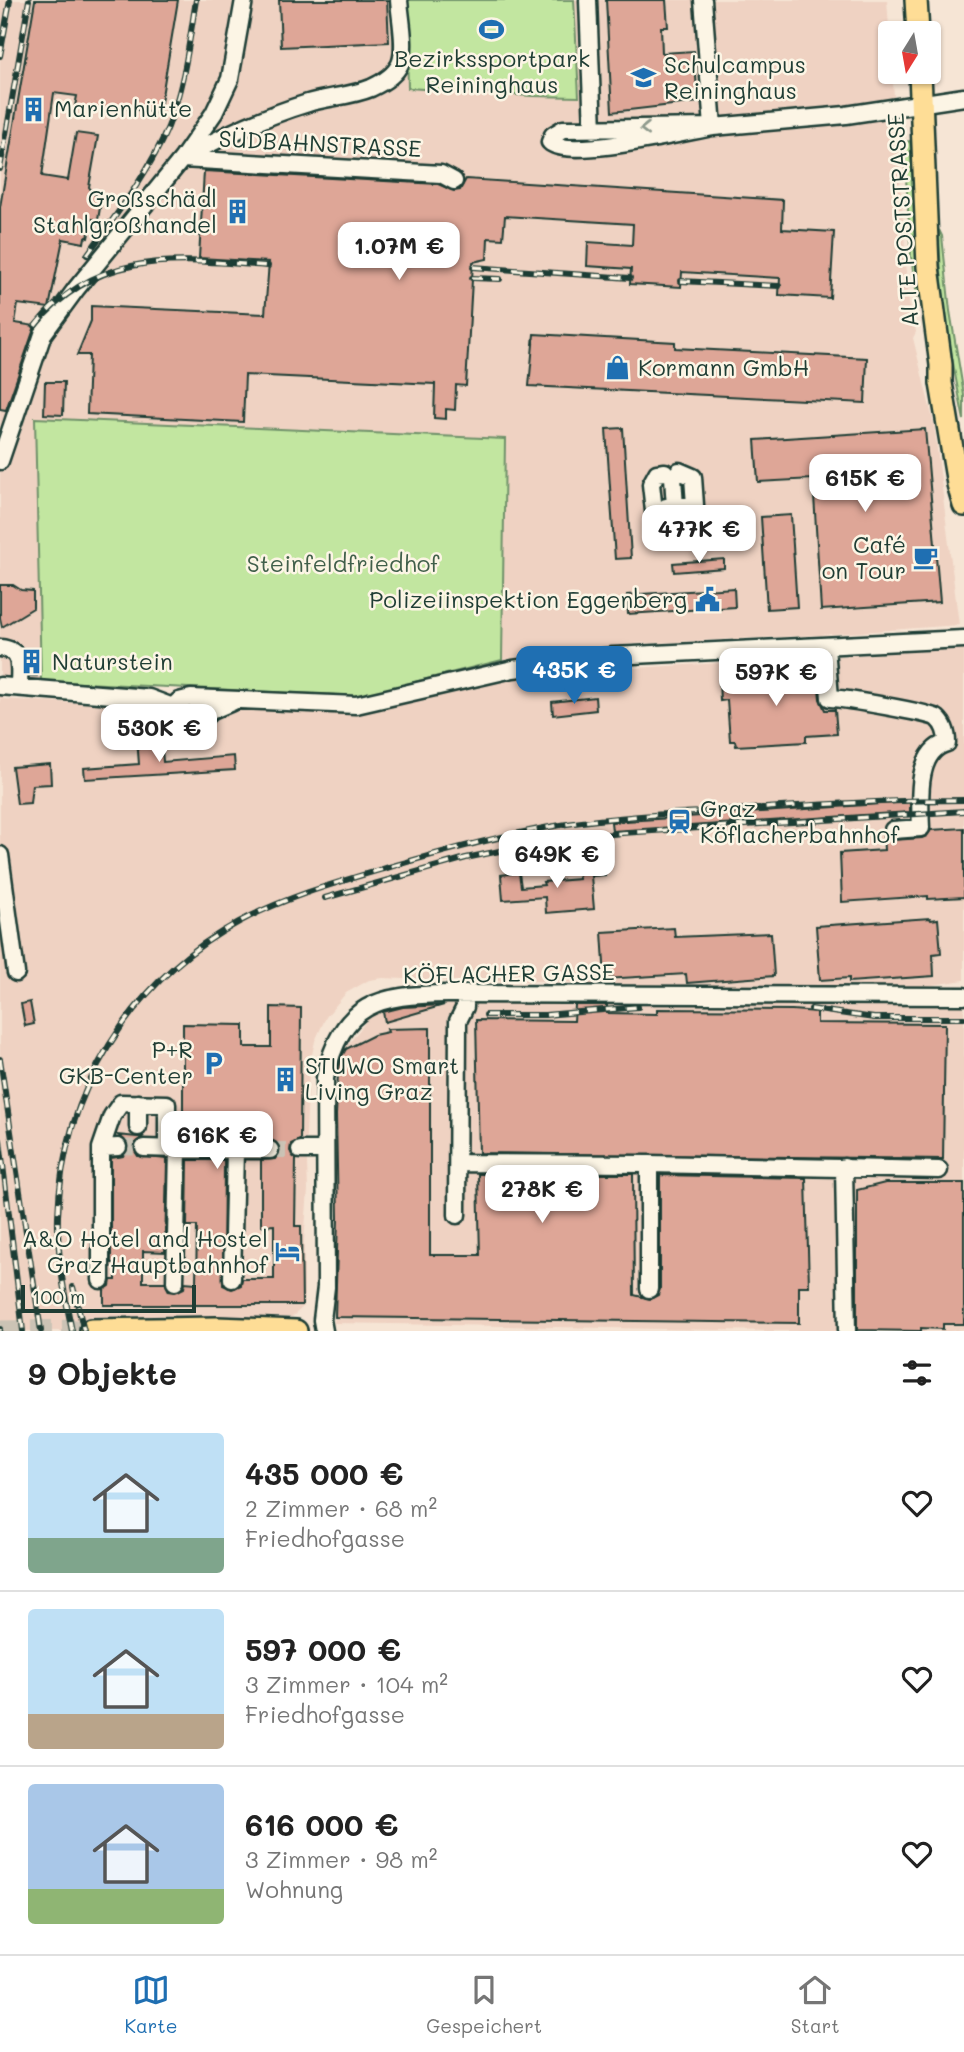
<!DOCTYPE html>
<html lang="de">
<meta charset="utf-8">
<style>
body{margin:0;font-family:Mali,sans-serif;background:#f2f2f2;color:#222;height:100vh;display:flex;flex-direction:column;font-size:26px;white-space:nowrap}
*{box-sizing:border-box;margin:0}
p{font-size:23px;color:#767676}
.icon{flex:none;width:38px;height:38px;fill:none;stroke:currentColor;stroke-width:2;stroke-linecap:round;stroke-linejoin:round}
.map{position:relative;height:1331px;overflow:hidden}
.side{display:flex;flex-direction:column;background:#fff;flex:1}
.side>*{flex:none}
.needle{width:46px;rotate:191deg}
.controls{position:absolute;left:878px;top:21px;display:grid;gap:14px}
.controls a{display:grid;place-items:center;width:63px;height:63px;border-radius:7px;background:#fff;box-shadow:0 2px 5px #0004;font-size:35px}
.scale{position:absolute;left:21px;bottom:18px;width:175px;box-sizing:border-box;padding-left:7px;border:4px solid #1f3d34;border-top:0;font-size:19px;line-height:24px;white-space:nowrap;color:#1f3d34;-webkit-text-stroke:5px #fcf5e5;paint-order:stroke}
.price{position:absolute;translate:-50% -60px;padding:0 16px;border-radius:14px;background:#fff;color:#222;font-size:23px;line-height:46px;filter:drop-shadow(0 2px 4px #0008)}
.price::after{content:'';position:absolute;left:50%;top:42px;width:21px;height:16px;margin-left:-10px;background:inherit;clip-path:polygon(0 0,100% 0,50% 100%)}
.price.active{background:#1f6fb2;color:#fff}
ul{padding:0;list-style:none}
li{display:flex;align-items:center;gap:21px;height:175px;padding:0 28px}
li+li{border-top:2px solid #e0e0e0}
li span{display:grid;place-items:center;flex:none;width:196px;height:140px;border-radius:7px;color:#555}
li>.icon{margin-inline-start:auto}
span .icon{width:84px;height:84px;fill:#fffc;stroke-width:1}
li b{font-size:30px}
h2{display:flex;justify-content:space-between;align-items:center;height:84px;padding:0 28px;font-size:30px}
.dock{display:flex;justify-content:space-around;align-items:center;height:98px;border-top:2px solid #e0e0e0;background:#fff;font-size:19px;color:#767676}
.dock a{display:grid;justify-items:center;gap:4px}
.dock .active{color:#1f6fb2}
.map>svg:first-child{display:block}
</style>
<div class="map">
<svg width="964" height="1331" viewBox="0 0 964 1331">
<rect width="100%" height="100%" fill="#f6e5d5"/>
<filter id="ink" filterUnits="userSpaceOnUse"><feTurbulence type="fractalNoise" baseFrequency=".0143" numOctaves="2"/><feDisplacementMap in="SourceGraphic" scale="14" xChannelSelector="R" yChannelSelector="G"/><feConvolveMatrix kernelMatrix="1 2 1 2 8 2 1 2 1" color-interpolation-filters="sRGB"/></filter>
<g filter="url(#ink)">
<!-- built -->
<path fill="#efd2c2" d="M0,0h406l2,88 124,8h47l-5,-96h313l22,303 7,29 -3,6 21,86 25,201 -140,10 -186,9 -131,16 3,-221 -470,-20 6,262 -41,18 155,8 24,21 24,9 14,-17 22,-10 116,1 158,-36 451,-26v331l-44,7 -313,-1 -57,-5h-105l-62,-3 -14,2 -23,13 -20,24 -11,24 -6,27 -3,67 2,55 -4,51v65l-12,11h-191l-13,1 3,13h-91z
M418,999l546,7v323l-13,2h-179l-438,-8 4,-105 -2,-52 2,-100 5,-15 25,-32 14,-11z"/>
<!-- green -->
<path fill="#c2e6a0" stroke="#70926a" stroke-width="2" d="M406,0h168l5,97 -47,-1 -124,-8z
M910,141l11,144 -4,10 -6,-38 -7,-111 1,-4z
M939,230l3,6 8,75 14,84v25c-13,-63 -24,-126 -25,-190z
M35,418l470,21 -3,221 -143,36 -318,-15z"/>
<!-- building -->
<path fill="#dea697" stroke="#1f3d34" stroke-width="2" d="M35,0h143l-19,114 -48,-9 -1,7 -35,-6 2,-10 -23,-3 -12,83 26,4 8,-47 22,3 -9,51 5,7 8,1 -4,25 -6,-1 -4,19 -3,-1 -1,6 -21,-4 -14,69 -31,-4 -3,19 20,3 -29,84 -6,-1v-202z
M279,0h108l2,42 -108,5z
M606,0h60l2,27h-7l1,26 32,-2 4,51 -86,10z
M204,171l234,13 16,7 6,-1 6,-11 317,21 -1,29 52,3 -4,66 -51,-3 1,-17 -98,-6 -1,15 -51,-3 1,-15 -44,-3 1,-24 44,3 1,-21 -128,-8 -2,23 -15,-1 -1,21 -14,3 -7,124 -10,-1 -1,25 -9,-1v10l-12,-1 1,-34 -190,-9 -2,47 -156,-8 2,-59h-12l14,-34v-15l174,8 4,-52 -70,-4z
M534,334l141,8v6l192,10 -2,45 -336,-17z
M45,382h19l-1,33 -19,-1z
M623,428l8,130 -16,1 -9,-130z
M925,429l15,173 -119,8 -8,-131 -55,3 -3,-42z
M791,515l6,92 -30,2 -6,-92z
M724,559v9l-50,4 -1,-9z
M0,585h13l8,5 12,1v17l-31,19 -2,-9z
M734,588l1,19 -107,7 -1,-19z
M27,651h9l1,25h-7z
M810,665h7l3,34 5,11h10l2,24 -31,2v6l-70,4 -1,-5h-5l-3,-41 -7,1 -1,-22 91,-8z
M595,697l1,13 -43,5 -1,-13z
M161,736l2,26 71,-6 1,14 -150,9 -1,-11 55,-4 -2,-26z
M50,764l1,20 -19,1 -2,18 -13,1 -5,-37z
M910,802v10l-298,19 -1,-9z
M964,828v69l-36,2v-3l-86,6 -2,-49 44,-3 -1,-16 5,5 5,1 29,-2 5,-2 4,-6z
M605,864v11l-14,1 3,33 -48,4 -1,-16 -42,3 -2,-25 18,-2 2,14 23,-2 -1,-3 36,-3 -1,-13z
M930,918l1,2 7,-1 3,34 -8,1 1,22 -85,6v-4l-29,2 -4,-54z
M674,928l1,9 96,-4 3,43 -87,7 -1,-9 -81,5 -3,-47z
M30,1002l4,22 -9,2 -4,-22z
M444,1005l-59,17 -2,-10 20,-5z
M575,1005h32v8l50,1v-5l135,1 25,2v11l128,1 -2,135 -464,-6 -3,-133 98,1z
M271,1007l30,1 -1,132 -9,4 -1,7 6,8 -1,67h6l1,79h-198v-15l6,-4 1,-6h5v-17h-5v-105l12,-2 5,-9 -2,-6 -8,-6 19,2 7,-1 -8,6 -2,5 4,9 29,3 -2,93 -22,-1v31h22l4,9 6,1 9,-4 1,-6 11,1 1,-57h-10l1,-66h36l-1,125 9,4 9,-4 1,-6h32v-54l-13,1v-66l14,-1 5,-8 -1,-7 -9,-4v-17l-32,1 -4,-9 -7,-1 -8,4 -1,6h-9l-4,-8 -6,-2 -8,4 -3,6h-5v-100l61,1v22h27z
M430,1028v227h50l-2,-81h155l1,121 16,4 8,-4 2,-6v-114l146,3 3,108h-10v37l-464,-6 3,-99 -2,-103 2,-43 4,-16 4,-7 28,-14 14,-3 -1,-3z
M885,1183h79v141h-21v5l-22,-1v3l-64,-1v-140z"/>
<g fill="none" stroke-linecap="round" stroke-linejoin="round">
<!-- minor-tunnel -->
<path stroke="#cbc3b5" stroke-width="16" stroke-dasharray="16 8" stroke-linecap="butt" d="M118,1147l26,1
M270,1150h30"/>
<!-- major-tunnel -->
<path stroke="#cbc3b5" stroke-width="21" stroke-dasharray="21 10" stroke-linecap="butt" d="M0,1331l91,-1"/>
<defs>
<path id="minor" d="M588,0l5,130
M703,0l10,127
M713,127c-29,5 -144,33 -163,15l3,-7 10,-6 150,-2 133,-12 118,-18
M185,157c39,-22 80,-41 123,-54 20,-6 44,-7 63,-15 11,-5 24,-13 29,-24 7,-15 0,-47 -1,-64
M182,159l259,15 13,7
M0,461l43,-127 33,-45 106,-130 32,-46 16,-34 14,-79
M665,472l-8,1 -6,11 5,45 10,8h11l-4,-60
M666,507l29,-2 -2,-28 -14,-6
M677,537c19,-3 18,-15 18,-32
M826,647l4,51c12,0 101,15 107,20 8,7 10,15 10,25 -32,8 -27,59 -26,85l-28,2
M0,648c24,2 19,20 19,39
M0,686l149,12 24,9 7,12 17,5 14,-13 21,-9
M173,707l6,-6 12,-3 165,7 157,-36 100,-13 351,-17
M0,855l16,118
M138,1103v24
M101,1148l11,-32 9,-13 46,1v45
M144,1148l32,1
M198,1149l1,-25
M228,1150v-26
M300,1150h25
M458,1163l191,1 290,6
M649,1164v125
M844,1167l3,164
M457,1215l1,-194 7,-14v-13
M232,1279l3,-129
M101,1280v-132l17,-1
M175,1282l3,-132h92
M324,1331l-2,-11 4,-33 -1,-209c17,-76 53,-83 123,-84l516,2"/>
<path id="major" d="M916,0l2,33
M920,72l8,195 13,98v18l17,101 6,21
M91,1330l126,-2 79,3"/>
</defs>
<!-- minor casing -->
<use href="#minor" stroke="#1f3d34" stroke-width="21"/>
<!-- major casing -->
<use href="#major" stroke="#1f3d34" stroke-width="26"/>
<!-- minor -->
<use href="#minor" stroke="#fcf5e5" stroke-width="16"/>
<!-- major -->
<use href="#major" stroke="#fedd96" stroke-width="21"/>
<defs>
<path id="rail" d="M0,56l10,-56
M0,169l29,-169
M87,255c29,-40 62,-82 81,-128 16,-41 21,-84 28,-127
M473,267l157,11
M472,278l28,1
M681,281l98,5
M35,326c63,-79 144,-66 233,-60
M325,898l141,-40 81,-17 75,-8 342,-22
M811,1009l63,9h90
M486,1015h59l93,-8
M0,1059l41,272
M0,1140l23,191
M73,1287l11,44
M0,1329v2
M72,1331c-8,-38 -15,-76 -14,-115 4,-123 73,-236 181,-294 50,-27 107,-42 161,-58 55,-16 110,-31 167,-40 60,-9 122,-11 183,-15 71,-5 142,-9 214,-9"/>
</defs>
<!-- rail casing -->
<use href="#rail" stroke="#1f3d34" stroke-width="6"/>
<!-- rail -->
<use href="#rail" stroke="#fcf5e5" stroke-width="3.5" stroke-dasharray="10" stroke-linecap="butt"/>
</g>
<!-- one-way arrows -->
<defs><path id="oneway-chevron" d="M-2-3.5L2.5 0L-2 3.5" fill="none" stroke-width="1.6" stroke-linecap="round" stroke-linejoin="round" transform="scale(1.75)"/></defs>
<use stroke="#8e998c" href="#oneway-chevron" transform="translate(645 129) rotate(179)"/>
</g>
<!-- icons -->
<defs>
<symbol id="stadium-bare" viewBox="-9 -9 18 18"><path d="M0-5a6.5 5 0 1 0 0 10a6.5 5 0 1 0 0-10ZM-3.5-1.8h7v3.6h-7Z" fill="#1f6fb2" stroke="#fcf5e5" stroke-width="2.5" paint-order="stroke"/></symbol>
<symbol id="school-bare" viewBox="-9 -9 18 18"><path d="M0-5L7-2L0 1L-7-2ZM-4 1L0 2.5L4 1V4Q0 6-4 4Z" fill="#1f6fb2" stroke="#fcf5e5" stroke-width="2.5" paint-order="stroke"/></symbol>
<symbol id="building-bare" viewBox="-9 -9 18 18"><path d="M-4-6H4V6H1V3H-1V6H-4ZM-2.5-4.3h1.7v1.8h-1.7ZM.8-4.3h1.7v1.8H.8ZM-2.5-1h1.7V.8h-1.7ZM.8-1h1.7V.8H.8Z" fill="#1f6fb2" stroke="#fcf5e5" stroke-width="2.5" paint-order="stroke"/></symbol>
<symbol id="shop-bare" viewBox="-9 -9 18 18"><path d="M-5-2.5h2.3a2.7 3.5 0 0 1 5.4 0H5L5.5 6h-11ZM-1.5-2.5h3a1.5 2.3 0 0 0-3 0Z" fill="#1f6fb2" stroke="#fcf5e5" stroke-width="2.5" paint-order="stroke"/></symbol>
<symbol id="cafe-bare" viewBox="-9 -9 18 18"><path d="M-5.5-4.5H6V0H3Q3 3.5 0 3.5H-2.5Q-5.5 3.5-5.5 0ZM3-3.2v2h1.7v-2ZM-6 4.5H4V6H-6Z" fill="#1f6fb2" stroke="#fcf5e5" stroke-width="2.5" paint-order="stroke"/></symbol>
<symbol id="civic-bare" viewBox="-9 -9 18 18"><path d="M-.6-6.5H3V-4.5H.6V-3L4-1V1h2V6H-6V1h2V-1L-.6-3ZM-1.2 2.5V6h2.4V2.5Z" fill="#1f6fb2" stroke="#fcf5e5" stroke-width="2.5" paint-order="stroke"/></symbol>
<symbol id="station-bare" viewBox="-9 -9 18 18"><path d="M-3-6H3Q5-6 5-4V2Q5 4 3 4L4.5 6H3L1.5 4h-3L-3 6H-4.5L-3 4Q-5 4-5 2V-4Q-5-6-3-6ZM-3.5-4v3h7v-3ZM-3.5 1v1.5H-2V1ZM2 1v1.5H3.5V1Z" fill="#1f6fb2" stroke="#fcf5e5" stroke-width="2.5" paint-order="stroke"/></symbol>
<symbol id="parking-bare" viewBox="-9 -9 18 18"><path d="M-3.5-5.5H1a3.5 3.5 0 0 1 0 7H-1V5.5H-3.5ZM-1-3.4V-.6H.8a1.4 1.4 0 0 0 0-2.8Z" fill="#1f6fb2" stroke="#fcf5e5" stroke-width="2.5" paint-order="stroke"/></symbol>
<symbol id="hotel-bare" viewBox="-9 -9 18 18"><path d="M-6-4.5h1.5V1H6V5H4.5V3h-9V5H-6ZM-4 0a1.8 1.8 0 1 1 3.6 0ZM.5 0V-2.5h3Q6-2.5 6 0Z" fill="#1f6fb2" stroke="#fcf5e5" stroke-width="2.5" paint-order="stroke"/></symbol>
</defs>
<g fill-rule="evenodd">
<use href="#stadium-bare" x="474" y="12" width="35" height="35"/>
<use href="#school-bare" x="626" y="60" width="35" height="35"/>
<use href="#building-bare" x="16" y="92" width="35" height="35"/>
<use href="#building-bare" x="220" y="194" width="35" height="35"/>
<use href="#shop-bare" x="600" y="350" width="35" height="35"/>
<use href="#cafe-bare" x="908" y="540" width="35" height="35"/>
<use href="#civic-bare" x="690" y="582" width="35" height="35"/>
<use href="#building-bare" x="14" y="644" width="35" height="35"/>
<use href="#station-bare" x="662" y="804" width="35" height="35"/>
<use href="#parking-bare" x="196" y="1046" width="35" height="35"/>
<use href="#building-bare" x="268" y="1062" width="35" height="35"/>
<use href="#hotel-bare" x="270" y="1234" width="35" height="35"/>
</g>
<g text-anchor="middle" stroke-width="5" stroke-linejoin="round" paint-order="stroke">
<!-- poi labels -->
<g font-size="23" fill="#1f3d34" stroke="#fcf5e5" text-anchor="start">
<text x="492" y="67" text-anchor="middle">Bezirkssportpark<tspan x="492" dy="26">Reininghaus</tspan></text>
<text x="664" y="73">Schulcampus<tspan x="664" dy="26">Reininghaus</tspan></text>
<text x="54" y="117">Marienhütte</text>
<text x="217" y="207" text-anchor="end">Großschädl<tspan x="217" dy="26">Stahlgroßhandel</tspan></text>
<text x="638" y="376">Kormann GmbH</text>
<text x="906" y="553" text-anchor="end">Café<tspan x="906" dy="26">on Tour</tspan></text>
<text x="687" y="608" text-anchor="end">Polizeiinspektion Eggenberg</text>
<text x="52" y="670">Naturstein</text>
<text x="700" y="817">Graz<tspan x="700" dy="26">Köflacherbahnhof</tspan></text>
<text x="193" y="1058" text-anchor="end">P+R<tspan x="193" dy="26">GKB-Center</tspan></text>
<text x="305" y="1074">STUWO Smart<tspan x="305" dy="26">Living Graz</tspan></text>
<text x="268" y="1247" text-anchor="end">A&amp;O Hotel and Hostel<tspan x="268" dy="26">Graz Hauptbahnhof</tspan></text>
</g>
<!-- street labels -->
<g font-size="23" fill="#1f3d34" stroke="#fcf5e5">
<text transform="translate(320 144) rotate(3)" y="8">SÜDBAHNSTRASSE</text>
<text transform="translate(903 220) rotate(-94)" y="8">ALTE POSTSTRASSE</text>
<text transform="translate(509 974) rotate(-1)" y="8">KÖFLACHER GASSE</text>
</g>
<!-- park labels -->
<g font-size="23" fill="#405f4a" stroke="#fcf5e5">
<text x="343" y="572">Steinfeldfriedhof</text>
</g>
</g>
</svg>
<div class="controls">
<a><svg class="needle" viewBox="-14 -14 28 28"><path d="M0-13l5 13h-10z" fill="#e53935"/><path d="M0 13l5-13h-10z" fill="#767676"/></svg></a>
</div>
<div class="scale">100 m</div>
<b class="price" style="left:399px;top:282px">1.07M €</b>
<b class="price" style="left:865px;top:514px">615K €</b>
<b class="price" style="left:699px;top:565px">477K €</b>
<b class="price active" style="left:574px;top:706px">435K €</b>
<b class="price" style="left:776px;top:708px">597K €</b>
<b class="price" style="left:159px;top:764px">530K €</b>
<b class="price" style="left:557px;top:890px">649K €</b>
<b class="price" style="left:217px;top:1171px">616K €</b>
<b class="price" style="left:542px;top:1225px">278K €</b>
</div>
<section class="side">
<h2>9 Objekte<svg class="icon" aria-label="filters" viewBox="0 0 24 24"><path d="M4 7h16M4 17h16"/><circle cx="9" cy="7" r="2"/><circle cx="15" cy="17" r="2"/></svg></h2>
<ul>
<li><span style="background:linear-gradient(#bfe0f5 75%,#7fa58c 0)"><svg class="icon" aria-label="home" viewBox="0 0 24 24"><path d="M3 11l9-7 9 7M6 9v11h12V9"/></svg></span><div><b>435 000 €</b><p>2 Zimmer · 68 m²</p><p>Friedhofgasse</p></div><svg class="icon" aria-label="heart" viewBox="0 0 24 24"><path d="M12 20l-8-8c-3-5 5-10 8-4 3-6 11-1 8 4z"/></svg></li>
<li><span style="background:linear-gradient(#bfe0f5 75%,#b9a48a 0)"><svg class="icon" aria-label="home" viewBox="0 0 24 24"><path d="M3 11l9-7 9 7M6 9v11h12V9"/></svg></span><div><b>597 000 €</b><p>3 Zimmer · 104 m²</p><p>Friedhofgasse</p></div><svg class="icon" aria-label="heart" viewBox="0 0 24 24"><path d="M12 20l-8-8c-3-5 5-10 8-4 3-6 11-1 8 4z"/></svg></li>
<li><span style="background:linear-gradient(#a9c7e8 75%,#8fb573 0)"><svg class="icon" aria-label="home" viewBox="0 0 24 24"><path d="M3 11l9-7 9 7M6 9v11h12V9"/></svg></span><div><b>616 000 €</b><p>3 Zimmer · 98 m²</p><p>Wohnung</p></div><svg class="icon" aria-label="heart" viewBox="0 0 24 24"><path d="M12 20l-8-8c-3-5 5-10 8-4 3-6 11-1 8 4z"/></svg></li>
</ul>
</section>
<nav class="dock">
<a class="active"><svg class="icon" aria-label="map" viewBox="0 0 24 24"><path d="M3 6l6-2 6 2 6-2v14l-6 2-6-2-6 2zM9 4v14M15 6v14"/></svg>Karte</a>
<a><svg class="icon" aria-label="saved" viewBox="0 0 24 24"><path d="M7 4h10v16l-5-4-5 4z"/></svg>Gespeichert</a>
<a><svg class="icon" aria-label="home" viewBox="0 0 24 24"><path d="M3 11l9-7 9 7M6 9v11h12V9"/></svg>Start</a>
</nav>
